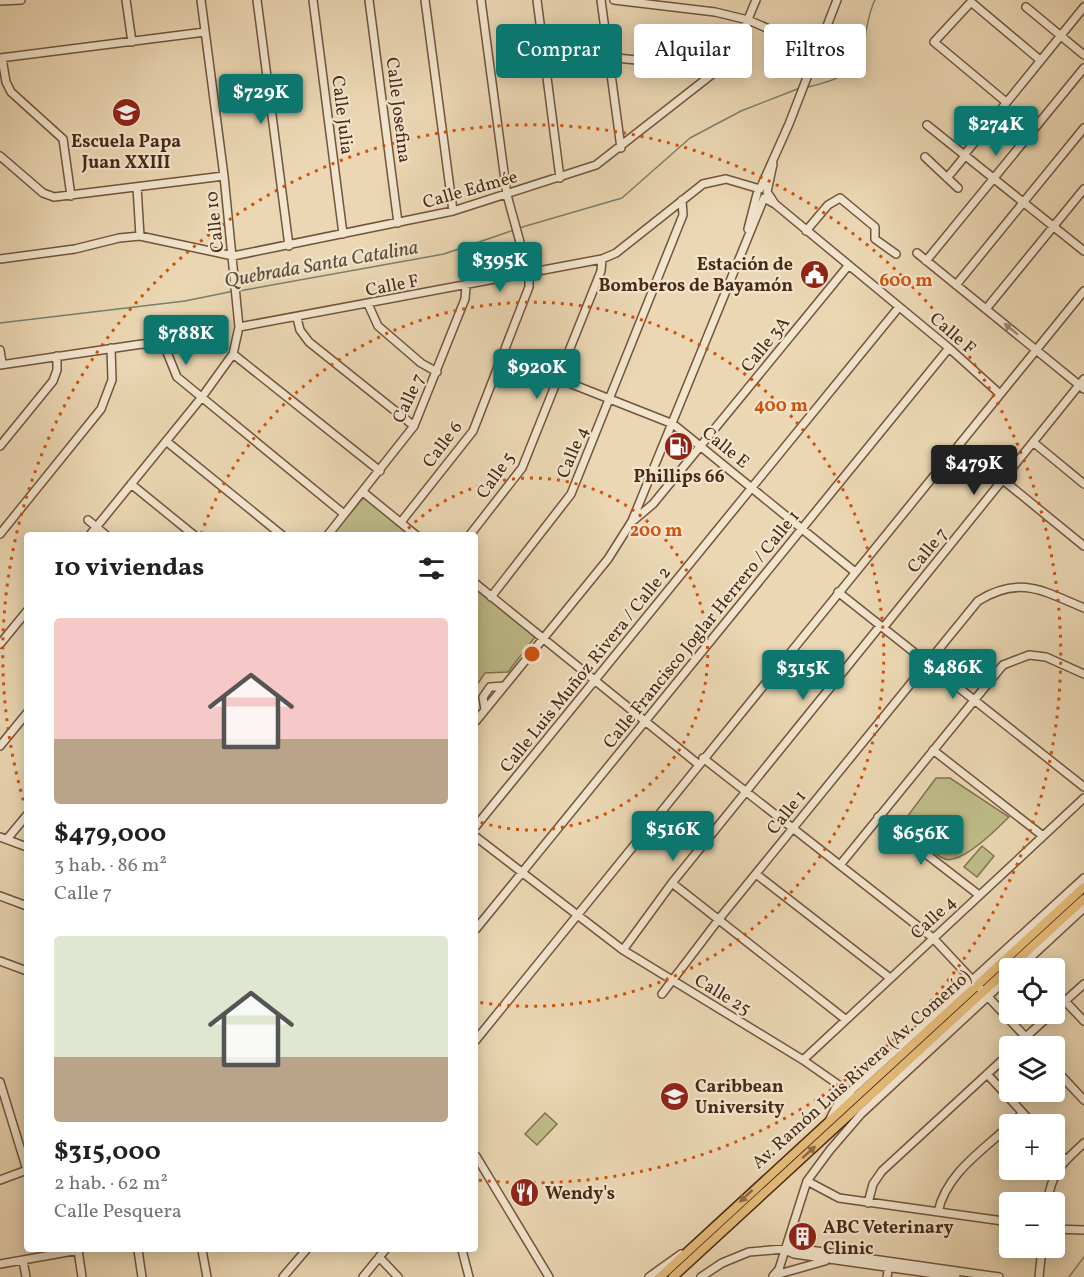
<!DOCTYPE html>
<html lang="es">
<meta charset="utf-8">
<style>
body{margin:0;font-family:Vollkorn,serif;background:#f2f2f2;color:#202124;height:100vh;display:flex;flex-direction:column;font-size:22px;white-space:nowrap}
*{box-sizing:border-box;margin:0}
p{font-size:20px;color:#757577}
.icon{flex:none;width:33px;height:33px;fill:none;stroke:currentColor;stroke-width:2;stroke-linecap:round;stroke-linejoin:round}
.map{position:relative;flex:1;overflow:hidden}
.panel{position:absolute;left:24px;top:532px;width:454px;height:720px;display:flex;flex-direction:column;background:#fff;border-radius:6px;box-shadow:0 3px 15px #0003}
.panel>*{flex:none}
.banner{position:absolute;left:496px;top:24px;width:496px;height:54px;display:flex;gap:12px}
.buttons{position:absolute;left:999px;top:958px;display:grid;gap:12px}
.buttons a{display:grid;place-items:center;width:66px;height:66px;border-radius:6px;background:#fff;box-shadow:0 3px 15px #0003;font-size:30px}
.price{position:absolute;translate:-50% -51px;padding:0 14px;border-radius:6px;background:#0f766e;color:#fff;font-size:20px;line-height:39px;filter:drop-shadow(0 2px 3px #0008)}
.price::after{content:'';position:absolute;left:50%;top:36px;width:18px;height:14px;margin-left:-9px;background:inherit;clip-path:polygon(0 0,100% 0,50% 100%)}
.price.selected{background:#222;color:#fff}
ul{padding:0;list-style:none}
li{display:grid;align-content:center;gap:12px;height:318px;padding:0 30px}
li span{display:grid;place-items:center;height:186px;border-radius:6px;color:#555}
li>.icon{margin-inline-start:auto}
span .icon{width:108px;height:108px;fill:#fffc;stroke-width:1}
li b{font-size:26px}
h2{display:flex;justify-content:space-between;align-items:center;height:72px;padding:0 30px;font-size:26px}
.tag{padding:0 21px;border-radius:6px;background:#fff;box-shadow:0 3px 15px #0003;font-size:21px;line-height:54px}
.tag.selected{background:#0f766e;color:#fff}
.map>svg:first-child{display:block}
</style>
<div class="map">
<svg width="1084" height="1277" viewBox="0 0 1084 1277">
<rect width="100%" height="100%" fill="#ebd7b3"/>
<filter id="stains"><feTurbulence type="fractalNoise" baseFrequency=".00333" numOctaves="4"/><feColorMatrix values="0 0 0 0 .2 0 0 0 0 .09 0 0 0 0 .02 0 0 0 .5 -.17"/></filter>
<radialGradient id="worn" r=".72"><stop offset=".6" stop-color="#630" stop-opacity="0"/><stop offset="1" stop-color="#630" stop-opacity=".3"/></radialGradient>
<!-- green -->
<path fill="#bebc88" stroke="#84724f" stroke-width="1.5" d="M363,498l3,1 45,36 -80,1z
M476,587l59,50 -27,35 -23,1 -9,13z
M936,778h14l59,39c-11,11 -47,48 -64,42 -12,-4 -33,-26 -44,-34z
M982,846l12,10 -17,21 -13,-10z
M545,1113l12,11 -20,21 -12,-11z"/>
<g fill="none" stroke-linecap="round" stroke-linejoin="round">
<!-- stream -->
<path stroke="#79806e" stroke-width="1.5" d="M808,87c37,-9 52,-16 58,-55 2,-11 4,-23 9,-32
M519,228l103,-30 68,-60 51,-27 59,-23
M239,291l205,-37 70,-24
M0,323l185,-22 49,-10
M1069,1277l15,-20"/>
<defs>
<path id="minor" d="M126,0l6,42
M257,0l32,246
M313,0l30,234
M369,0l29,223
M425,0l28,211
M537,0l23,178
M601,0l20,148
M614,0l101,12 33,8 70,30
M0,1l21,-1
M1026,7l58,48
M607,57l97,10 11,5
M0,58l205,-26
M2,58l4,24 5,10 52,47 8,57
M1006,102l-72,-60 37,-40 69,58
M927,125l157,126
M964,155l120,-148
M0,156l43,37 11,4 170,-21
M925,157l33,31
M773,164l-6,28 8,12 174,144 51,46
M947,178l18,-22
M137,187l3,49
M748,229l9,-35
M806,231l22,-26 12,-7 35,29v12l21,15
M917,253l167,136
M0,259l75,-10 44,-11 21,-2 93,20 220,-45 143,-46 119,-93 19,-19 22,-53
M926,261l158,-193
M956,285l128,-157
M368,304l10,22 43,37 16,9
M986,309l98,-120
M297,318l3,12 9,12 105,84
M239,327l363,-68 14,-6 87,-69 23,-5 34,10 29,-65 48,-124
M0,350l2,13
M233,354l147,117
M0,365l142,-21 22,1 13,32 167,137
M559,379l114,45 182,148
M166,441l117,95
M1033,442l51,42
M0,446l53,-65 4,-11v-14
M1003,480l81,66
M131,484l64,52
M363,492l54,44
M88,520l19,16
M634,520l19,-16 195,-238
M401,522l72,-91 56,-144v-12l-22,-80 -26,-195
M0,534l101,-125 11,-29 -1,-32
M89,536l113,-139 31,-43 6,-27 -15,-151 -23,-176
M327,536l87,-110 51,-127 1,-13
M469,536l53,-68 79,-197 1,-12
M476,584l222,180
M838,592l246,195
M491,597l80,-103 112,-279 -1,-15
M883,628l201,-249
M0,644l27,-33
M485,710l-2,-13 7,-10 14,-1
M476,721l132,-162 24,-38 132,-323 11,6
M0,746l27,-33
M933,750l110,86
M703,758l230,180 102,109
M878,817l101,78
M476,826l423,-519
M0,837l27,10
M476,837l147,113 180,110 53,37
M7,839l20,-24
M840,865l163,-200 26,-10 17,2 38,17
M756,874l134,104
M672,883l173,136
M0,896l27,10
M476,929l473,-581
M623,950l49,-67 208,-257
M0,961l27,10
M1018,969l66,-61
M662,994l57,-75 259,-318c42,-26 65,-10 106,7
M1065,1001l19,20
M1054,1011l30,-27
M476,1040l608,-749
M1015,1047l36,-33
M803,1060l281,-262
M1054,1068l30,32
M987,1074l47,51
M0,1082l27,88
M830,1119l6,-12 15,-16 233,-213
M1010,1125l13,-12
M1054,1148l12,12
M476,1156l73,121
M0,1180l27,-10
M807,1181l32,17 171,24
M868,1203l5,-19 9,-13 128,-118
M1047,1203c5,-31 14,-39 37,-60
M938,1212c8,-38 44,-61 72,-87
M1054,1229l30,1
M78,1250l4,27
M138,1250l4,27
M202,1250l5,27
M462,1250l7,27
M785,1250l9,4 162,23
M379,1257l19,20
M23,1260l3,17
M0,1264l79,-14
M775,1275l50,-14
M773,1276l6,-7 28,-88 23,-31 31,-36 149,-138
M283,1277l23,-27
M363,1277l22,-27
M649,1277l32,-23
M701,1277l21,-14 27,-11 46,-4 204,29
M887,1277l2,-13
M1039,1277l3,-29"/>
<path id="major" d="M660,1277l424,-390
M673,1277l411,-378"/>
</defs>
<!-- minor casing -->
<use href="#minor" stroke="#72543d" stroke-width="10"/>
<!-- major casing -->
<use href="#major" stroke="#492916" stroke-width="11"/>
<!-- minor -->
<use href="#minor" stroke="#f2e5ce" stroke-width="7"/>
<!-- major -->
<use href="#major" stroke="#e6bc7a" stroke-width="8"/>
</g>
<!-- one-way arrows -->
<defs><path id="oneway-solid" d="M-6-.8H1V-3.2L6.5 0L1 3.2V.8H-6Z" transform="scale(1.5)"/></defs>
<use fill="#9e8772" href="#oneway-solid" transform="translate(1011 329) rotate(-141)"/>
<g fill="#906b43">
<use href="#oneway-solid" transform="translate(809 1152) rotate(-42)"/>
<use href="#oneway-solid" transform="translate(746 1196) rotate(137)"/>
</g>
<!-- distance rings -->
<g fill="none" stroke="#d0520e" stroke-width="3" stroke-dasharray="3 6">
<path d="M402 535A176 176 0 1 1 476 821"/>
<path d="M201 534A352 352 0 1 1 477 1002"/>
<path d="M26 809A529 529 0 1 1 477 1180"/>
</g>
<!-- icons -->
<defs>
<symbol id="school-disc" viewBox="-11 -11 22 22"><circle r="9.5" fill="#8f2418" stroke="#f2e5ce"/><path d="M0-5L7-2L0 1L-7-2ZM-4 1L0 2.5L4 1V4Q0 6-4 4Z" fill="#fff"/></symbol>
<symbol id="civic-disc" viewBox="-11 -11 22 22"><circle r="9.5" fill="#8f2418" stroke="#f2e5ce"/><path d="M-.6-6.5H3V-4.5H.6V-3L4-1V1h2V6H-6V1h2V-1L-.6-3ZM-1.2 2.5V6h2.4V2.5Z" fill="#fff"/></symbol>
<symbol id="fuel-disc" viewBox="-11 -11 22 22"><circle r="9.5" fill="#8f2418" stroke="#f2e5ce"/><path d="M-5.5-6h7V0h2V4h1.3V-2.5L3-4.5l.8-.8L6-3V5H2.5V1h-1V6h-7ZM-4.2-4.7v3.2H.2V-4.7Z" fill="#fff"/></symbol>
<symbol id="university-disc" viewBox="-11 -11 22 22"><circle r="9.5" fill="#8f2418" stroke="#f2e5ce"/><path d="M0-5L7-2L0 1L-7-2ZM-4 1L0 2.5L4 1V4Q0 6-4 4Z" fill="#fff"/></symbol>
<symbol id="restaurant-disc" viewBox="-11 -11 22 22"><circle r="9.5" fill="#8f2418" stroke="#f2e5ce"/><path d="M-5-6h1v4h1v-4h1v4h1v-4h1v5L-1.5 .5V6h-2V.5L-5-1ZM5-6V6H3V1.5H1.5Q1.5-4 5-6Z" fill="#fff"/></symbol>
<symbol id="building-disc" viewBox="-11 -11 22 22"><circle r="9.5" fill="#8f2418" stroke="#f2e5ce"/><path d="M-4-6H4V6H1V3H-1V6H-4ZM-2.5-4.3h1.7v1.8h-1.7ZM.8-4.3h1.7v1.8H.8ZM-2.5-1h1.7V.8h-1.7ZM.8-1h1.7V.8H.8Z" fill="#fff"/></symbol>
</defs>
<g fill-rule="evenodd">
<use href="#school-disc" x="110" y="96" width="33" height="33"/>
<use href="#civic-disc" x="798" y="258" width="33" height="33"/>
<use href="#fuel-disc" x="662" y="430" width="33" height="33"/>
<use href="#university-disc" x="658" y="1080" width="33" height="33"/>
<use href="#restaurant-disc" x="508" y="1176" width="33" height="33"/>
<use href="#building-disc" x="786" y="1220" width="33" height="33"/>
</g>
<g text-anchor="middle" stroke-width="4.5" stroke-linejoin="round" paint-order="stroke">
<!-- street labels -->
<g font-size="18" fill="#492916" stroke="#f2e5ce">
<text transform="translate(399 110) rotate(83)" y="6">Calle Josefina</text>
<text transform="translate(343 115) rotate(83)" y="6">Calle Julia</text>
<text transform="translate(470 189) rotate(-16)" y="6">Calle Edmée</text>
<text transform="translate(214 222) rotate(-96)" y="6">Calle 10</text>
<text transform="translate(392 285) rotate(-11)" y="6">Calle F</text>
<text transform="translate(953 333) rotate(41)" y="6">Calle F</text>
<text transform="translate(765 344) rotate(-51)" y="6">Calle 3A</text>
<text transform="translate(408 398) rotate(-65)" y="6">Calle 7</text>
<text transform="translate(442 444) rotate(-53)" y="6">Calle 6</text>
<text transform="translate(726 447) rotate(39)" y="6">Calle E</text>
<text transform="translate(572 452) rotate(-67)" y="6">Calle 4</text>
<text transform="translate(495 475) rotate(-55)" y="6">Calle 5</text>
<text transform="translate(927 550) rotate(-51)" y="6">Calle 7</text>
<text transform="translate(701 629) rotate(-51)" y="6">Calle Francisco Joglar Herrero / Calle 1</text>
<text transform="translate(585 669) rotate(-51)" y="6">Calle Luis Muñoz Rivera / Calle 2</text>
<text transform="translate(786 812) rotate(-51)" y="6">Calle 1</text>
<text transform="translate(933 917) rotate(-43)" y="6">Calle 4</text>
<text transform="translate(723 994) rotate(31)" y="6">Calle 25</text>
<text transform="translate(861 1069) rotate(-42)" y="6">Av. Ramón Luis Rivera (Av. Comerío)</text>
</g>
<!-- poi labels -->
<g font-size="18" font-weight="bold" fill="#492916" stroke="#f2e5ce" text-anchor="start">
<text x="126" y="147" text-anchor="middle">Escuela Papa<tspan x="126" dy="21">Juan XXIII</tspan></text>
<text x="793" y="270" text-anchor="end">Estación de<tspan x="793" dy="21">Bomberos de Bayamón</tspan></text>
<text x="679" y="482" text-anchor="middle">Phillips 66</text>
<text x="695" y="1092">Caribbean<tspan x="695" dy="21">University</tspan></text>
<text x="545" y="1199">Wendy's</text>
<text x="823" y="1233">ABC Veterinary<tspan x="823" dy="21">Clinic</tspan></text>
</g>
<!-- water labels -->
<g font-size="20" font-style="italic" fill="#5d4d3a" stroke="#f2e5ce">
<text transform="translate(321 263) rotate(-10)" y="7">Quebrada Santa Catalina</text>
</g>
</g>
<circle cx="532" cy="654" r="9" fill="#d0520e" stroke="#f2e5ce" stroke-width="3"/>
<g font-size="18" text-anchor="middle" font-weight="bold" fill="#d0520e" stroke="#f2e5ce" stroke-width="4.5" stroke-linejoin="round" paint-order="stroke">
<text x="906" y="286">600 m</text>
<text x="781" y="411">400 m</text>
<text x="656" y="536">200 m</text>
</g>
<rect width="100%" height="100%" filter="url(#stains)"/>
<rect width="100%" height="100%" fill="url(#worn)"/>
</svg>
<div class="buttons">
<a><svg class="icon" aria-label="locate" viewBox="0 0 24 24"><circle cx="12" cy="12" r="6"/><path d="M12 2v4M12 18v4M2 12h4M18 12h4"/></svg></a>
<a><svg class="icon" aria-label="layers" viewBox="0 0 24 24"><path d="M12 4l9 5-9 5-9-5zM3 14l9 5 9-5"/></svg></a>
<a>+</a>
<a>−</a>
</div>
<b class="price" style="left:261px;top:125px">$729K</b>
<b class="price" style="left:996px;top:157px">$274K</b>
<b class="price" style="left:500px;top:293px">$395K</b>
<b class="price" style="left:186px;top:366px">$788K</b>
<b class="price" style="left:537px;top:400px">$920K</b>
<b class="price selected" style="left:974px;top:496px">$479K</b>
<b class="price" style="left:953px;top:700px">$486K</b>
<b class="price" style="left:803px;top:701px">$315K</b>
<b class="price" style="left:673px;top:862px">$516K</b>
<b class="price" style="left:921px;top:866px">$656K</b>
<div class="banner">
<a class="tag selected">Comprar</a>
<a class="tag">Alquilar</a>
<a class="tag">Filtros</a>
</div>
<section class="panel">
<h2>10 viviendas<svg class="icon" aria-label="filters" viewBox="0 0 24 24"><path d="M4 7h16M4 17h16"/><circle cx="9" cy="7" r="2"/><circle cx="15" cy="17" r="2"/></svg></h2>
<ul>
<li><span style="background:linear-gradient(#f6c9c9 65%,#b9a48a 0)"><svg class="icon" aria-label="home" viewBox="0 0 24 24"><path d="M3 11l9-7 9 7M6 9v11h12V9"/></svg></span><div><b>$479,000</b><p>3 hab. · 86 m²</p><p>Calle 7</p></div></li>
<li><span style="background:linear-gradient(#dfe7d0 65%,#b9a48a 0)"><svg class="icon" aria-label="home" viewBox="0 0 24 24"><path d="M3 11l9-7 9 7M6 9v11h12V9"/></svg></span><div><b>$315,000</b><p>2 hab. · 62 m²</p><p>Calle Pesquera</p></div></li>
</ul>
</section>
</div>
